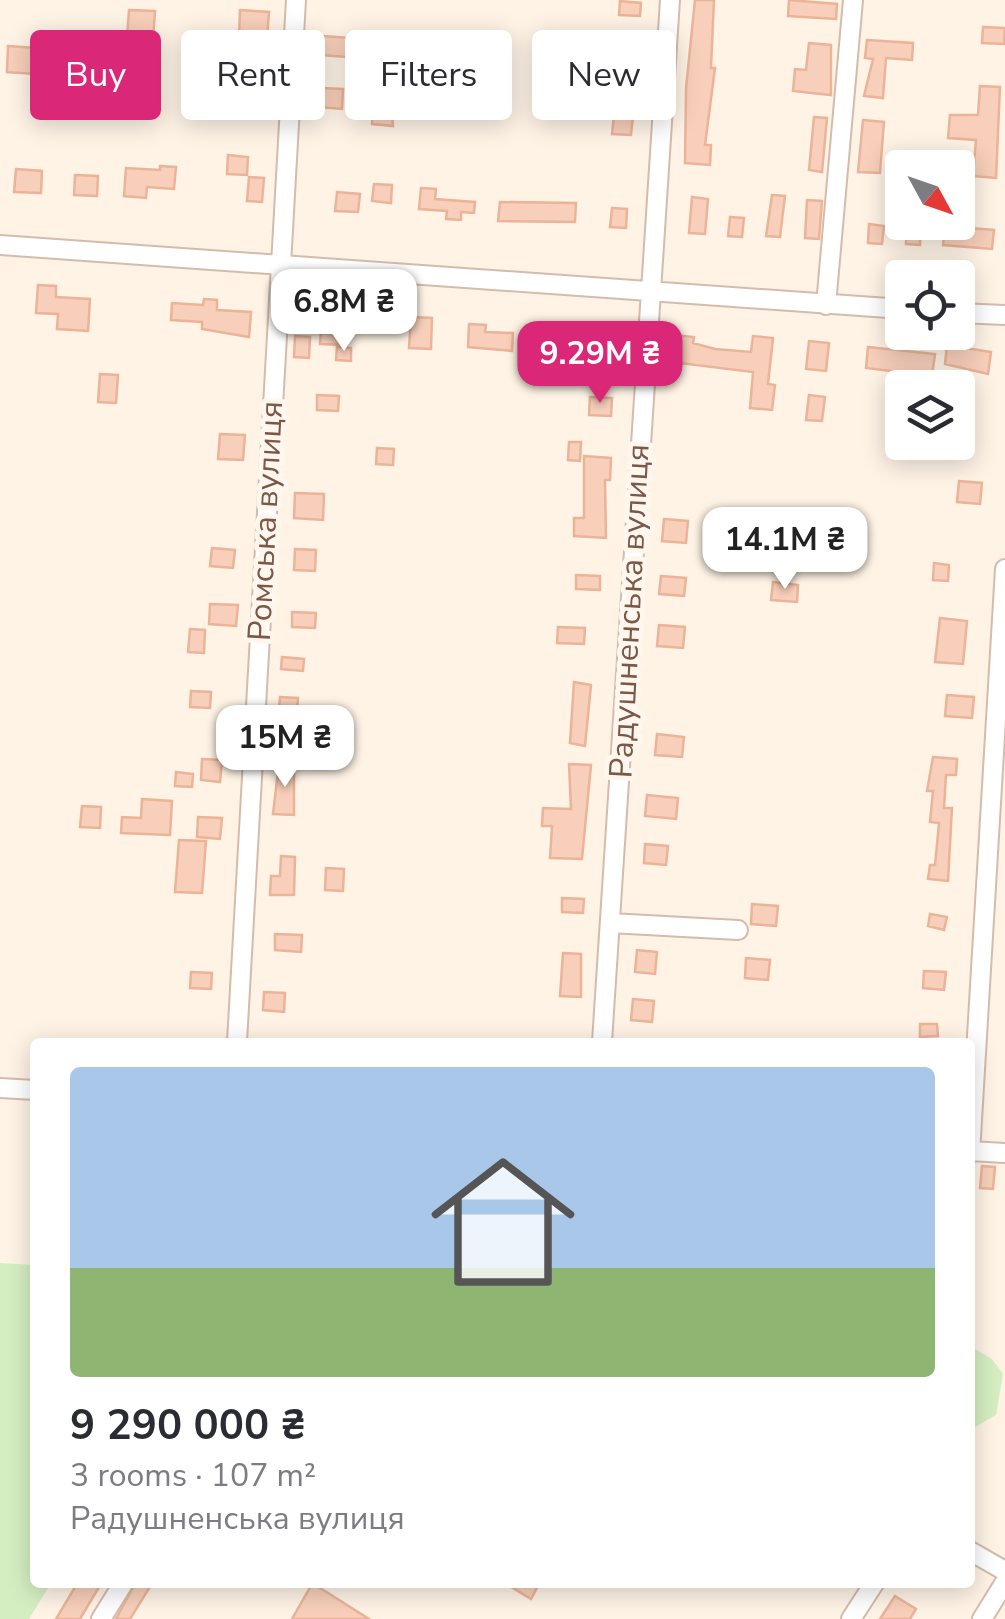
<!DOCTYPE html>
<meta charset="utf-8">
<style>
body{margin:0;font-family:"Nunito Sans",sans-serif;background:#f7f7f7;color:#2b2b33;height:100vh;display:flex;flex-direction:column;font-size:38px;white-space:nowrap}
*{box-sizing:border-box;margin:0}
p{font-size:32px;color:#7c7c81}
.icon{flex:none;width:55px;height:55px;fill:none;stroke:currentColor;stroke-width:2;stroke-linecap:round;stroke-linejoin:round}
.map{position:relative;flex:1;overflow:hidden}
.panel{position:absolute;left:30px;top:1038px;width:945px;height:550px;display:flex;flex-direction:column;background:#fff;border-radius:10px;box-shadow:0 5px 25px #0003}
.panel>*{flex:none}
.hud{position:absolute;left:30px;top:30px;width:945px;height:90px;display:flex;gap:20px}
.needle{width:65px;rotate:130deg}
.fabs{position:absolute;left:885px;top:150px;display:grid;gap:20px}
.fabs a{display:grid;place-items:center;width:90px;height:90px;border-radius:10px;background:#fff;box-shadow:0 5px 25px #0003;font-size:50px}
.price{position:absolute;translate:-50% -85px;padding:0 22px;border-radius:20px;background:#fff;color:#222;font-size:32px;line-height:65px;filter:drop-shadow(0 2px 5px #0008)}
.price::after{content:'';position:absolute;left:50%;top:60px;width:30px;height:22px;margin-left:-15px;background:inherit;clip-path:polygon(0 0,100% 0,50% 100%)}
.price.current{background:#db2777;color:#fff}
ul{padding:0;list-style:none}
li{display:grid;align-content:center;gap:20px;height:530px;padding:0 40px}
li span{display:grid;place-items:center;height:310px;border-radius:10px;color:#555}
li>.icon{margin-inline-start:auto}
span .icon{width:180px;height:180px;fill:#fffc;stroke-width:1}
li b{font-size:42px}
.tag{padding:0 35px;border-radius:10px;background:#fff;box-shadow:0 5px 25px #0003;font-size:35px;line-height:90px}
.tag.current{background:#db2777;color:#fff}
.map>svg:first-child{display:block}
</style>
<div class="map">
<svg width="1005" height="1619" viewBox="0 0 1005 1619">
<rect width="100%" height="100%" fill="#fef3e5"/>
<!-- green -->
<path fill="#d5eec1" d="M0,1263l35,2v317l16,1 -22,36h-29z
M970,1346l22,13 11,15 -7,41 -26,15z"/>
<!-- building -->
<path fill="#f7cfba" stroke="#ebb498" stroke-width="2.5" d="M695,0h19l-3,68h4l-10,77h6l-1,20 -25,-2 1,-75z
M789,0l48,4 -1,15 -48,-3z
M620,1l21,2 -1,13 -21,-1z
M129,10l26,1 -2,28 -26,-2z
M240,10l29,2 -2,27 -28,-2z
M983,27l22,1 -1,16 -22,-1z
M323,36l26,2 -2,19 -26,-2z
M867,40l46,3 -1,17 -26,-2 -3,40 -19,-2 9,-37 -8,-1z
M809,43l22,2v50l-38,-4 2,-22 11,1z
M8,46l28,2 -1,26 -28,-2z
M613,52l23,2 -1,17 -23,-2z
M374,75l16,1 3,50 -21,-2z
M243,84l18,2 -1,14 -18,-1z
M980,86l20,1 -4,91 -23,-2 3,-36 -28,-2 2,-23h28z
M321,88l22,1 -1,20 -23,-2z
M614,115l19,1 -2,19 -19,-1z
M814,117l13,1 -5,54 -13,-2z
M863,120l21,2 -4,51 -22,-1z
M228,155l20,2 -1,18 -20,-1z
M160,166l16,1 -2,22 -27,-2 -1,11 -22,-2 2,-28 34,2z
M16,169l26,2 -1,22 -27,-1z
M75,175l23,1 -1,20 -23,-1z
M249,177l15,1 -2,24 -15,-1z
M374,184l18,1 -1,18 -19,-2z
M421,188l15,1 -1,10 40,3 -1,11 -13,-1v8l-15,-1 1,-8 -28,-2z
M337,192l23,2 -2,18 -23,-1z
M772,195l13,1 -5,41 -14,-1z
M692,197l16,2 -3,35 -16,-1z
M807,200l15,1 -3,38 -14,-1z
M500,202l76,1 -1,19 -77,-1z
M612,208l15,1 -1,19 -16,-1z
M730,217l14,1 -2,19 -14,-1z
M869,224l15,2 -2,18 -14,-1z
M907,225l14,1 -1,19 -14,-1z
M945,226l49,4 -2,19 -49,-4z
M38,285l18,1v11l34,2 -2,32 -31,-2 1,-15 -22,-1z
M204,299l13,1v10l34,2 -2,25 -47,-8v-7l-31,-2 1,-17 31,2z
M322,313l26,1 -2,31 -26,-1z
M411,317l21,1 -1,31 -22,-1z
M469,324l17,1 -1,7 28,1 -1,18 -44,-4z
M551,328l17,1 -1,22 -17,-1z
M602,329l20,1 -1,23 -20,-1z
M674,335l20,2 -1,6 22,6 36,3 2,-16 20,2 -5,46 7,1 -3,25 -22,-2 3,-36 -82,-10z
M295,336l15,1 -1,21 -15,-1z
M809,341l20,2 -3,28 -20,-2z
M947,345l44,7 -3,22 -43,-10z
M337,347l14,1v13l-15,-1z
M868,347l67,7 -3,22 -66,-8z
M100,374l18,1 -2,28 -18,-1z
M317,395l22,1 -1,15 -21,-1z
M809,395l16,2 -3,24 -16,-1z
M590,397l22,1 -1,18 -22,-1z
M220,434l25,1 -2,25 -25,-1z
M569,442h12l-1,19 -12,-1z
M377,448l17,1 -1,16 -17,-1z
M584,456l27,2 -1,22h-5l1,58 -32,-2v-18h10z
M959,481l23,2 -2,21 -23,-2z
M295,493l29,1 -1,26 -29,-2z
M664,519l24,2 -2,22 -24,-2z
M212,548l23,2 -2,18 -23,-2z
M295,549l21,1 -1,21 -21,-1z
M934,563l15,2 -1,16 -15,-1z
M576,575l24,1v14l-24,-1z
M661,576l25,2 -2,18 -25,-2z
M773,582l25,3 -1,17 -26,-2z
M210,604l28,1 -2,21 -27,-2z
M292,612l24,1 -1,15 -23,-1z
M940,618l27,3 -4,43 -28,-2z
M659,625l26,2 -2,21 -26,-2z
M558,627l27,1 -1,16 -27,-1z
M190,629l15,1 -1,23 -16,-1z
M282,657l22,2 -1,12 -22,-2z
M574,682l17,3 -6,61 -15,-3z
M191,691l20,1 -1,16 -20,-1z
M947,695l27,2 -2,21 -27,-2z
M280,697l18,1 -1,12 -18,-1z
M286,717l20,1v17l-21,-1z
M657,734l27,3 -2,20 -27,-2z
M933,757l24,2 -1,16h-10l-2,33h8l-4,73 -20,-2 2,-14h5l4,-42 -9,-1 3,-31h-6z
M202,759l20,1 -2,22 -19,-2z
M279,763l15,1v51l-21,-1z
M569,764l22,1 -9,94 -32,-1 2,-32h-10l1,-18 28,1z
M176,772l17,2 -1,13 -17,-1z
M647,795l31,3 -2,21 -31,-3z
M142,799l30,2 -2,34 -49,-2 1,-16 19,1z
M82,806l19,1 -1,21 -20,-1z
M198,817l24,1 -2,21 -23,-2z
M179,840l27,1 -4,52 -27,-1z
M645,844l23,2 -2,19 -22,-2z
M281,856l14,1 -1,38h-24l1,-19h9z
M326,868l18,1 -1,22 -18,-1z
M562,898l22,1 -1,14 -21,-1z
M752,904l26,2 -2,20 -25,-2z
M930,914l17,3 -3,13 -16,-4z
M275,934l27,1 -1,17 -26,-2z
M637,950l20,2 -2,22 -20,-2z
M563,953l18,1v43l-21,-1z
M746,958l24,2 -2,20 -23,-2z
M924,971l22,1 -2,18 -21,-2z
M191,972l21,1 -1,16 -21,-1z
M264,992l21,1 -1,19 -21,-2z
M633,999l21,2 -2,21 -21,-2z
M920,1024h17l1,12 -18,1z
M982,1166l13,1 -2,22 -13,-1z
M78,1582h24l-22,37h-24z
M136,1582h17l-23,37h-14z
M503,1582h37l-9,17z
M312,1584l13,7 44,28h-77z
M895,1596l21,13 -6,10h-30z"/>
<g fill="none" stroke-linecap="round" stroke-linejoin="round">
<defs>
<path id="minor" d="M0,245l902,64
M826,305l27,-305
M958,313l47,2
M610,923l128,7
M237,1042l59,-1042
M602,1042l68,-1042
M0,1088l35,2
M970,1151l35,2
M970,1153l35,-584
M970,1551l35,20
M101,1619l23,-37
M851,1619l24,-37
M982,1619l23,-37"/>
</defs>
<!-- minor casing -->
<use href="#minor" stroke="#d4bcac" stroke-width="22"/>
<!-- minor -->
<use href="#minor" stroke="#fff" stroke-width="18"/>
</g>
<g text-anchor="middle" stroke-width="10" stroke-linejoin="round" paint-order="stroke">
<!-- street labels -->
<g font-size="32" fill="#7a5747" stroke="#fff7ed">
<text transform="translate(265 521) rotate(-87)" y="11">Ромська вулиця</text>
<text transform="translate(629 611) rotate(-87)" y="11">Радушненська вулиця</text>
</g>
</g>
</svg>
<div class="fabs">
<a><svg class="needle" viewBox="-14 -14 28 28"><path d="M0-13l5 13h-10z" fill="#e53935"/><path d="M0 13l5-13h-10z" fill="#7c7c81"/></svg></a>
<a><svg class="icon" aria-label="locate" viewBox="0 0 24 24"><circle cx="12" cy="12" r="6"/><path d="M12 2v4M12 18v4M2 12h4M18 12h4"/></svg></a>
<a><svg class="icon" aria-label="layers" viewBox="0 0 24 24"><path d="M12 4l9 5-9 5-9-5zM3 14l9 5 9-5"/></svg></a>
</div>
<b class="price" style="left:344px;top:354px">6.8M ₴</b>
<b class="price current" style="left:600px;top:406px">9.29M ₴</b>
<b class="price" style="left:785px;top:592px">14.1M ₴</b>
<b class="price" style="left:285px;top:790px">15M ₴</b>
<div class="hud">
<a class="tag current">Buy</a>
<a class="tag">Rent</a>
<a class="tag">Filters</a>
<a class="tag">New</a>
</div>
<section class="panel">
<ul>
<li><span style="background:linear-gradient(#a9c7e8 65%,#8fb573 0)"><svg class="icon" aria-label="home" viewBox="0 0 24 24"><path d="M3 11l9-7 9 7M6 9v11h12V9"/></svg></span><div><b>9 290 000 ₴</b><p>3 rooms · 107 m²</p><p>Радушненська вулиця</p></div></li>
</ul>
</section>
</div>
